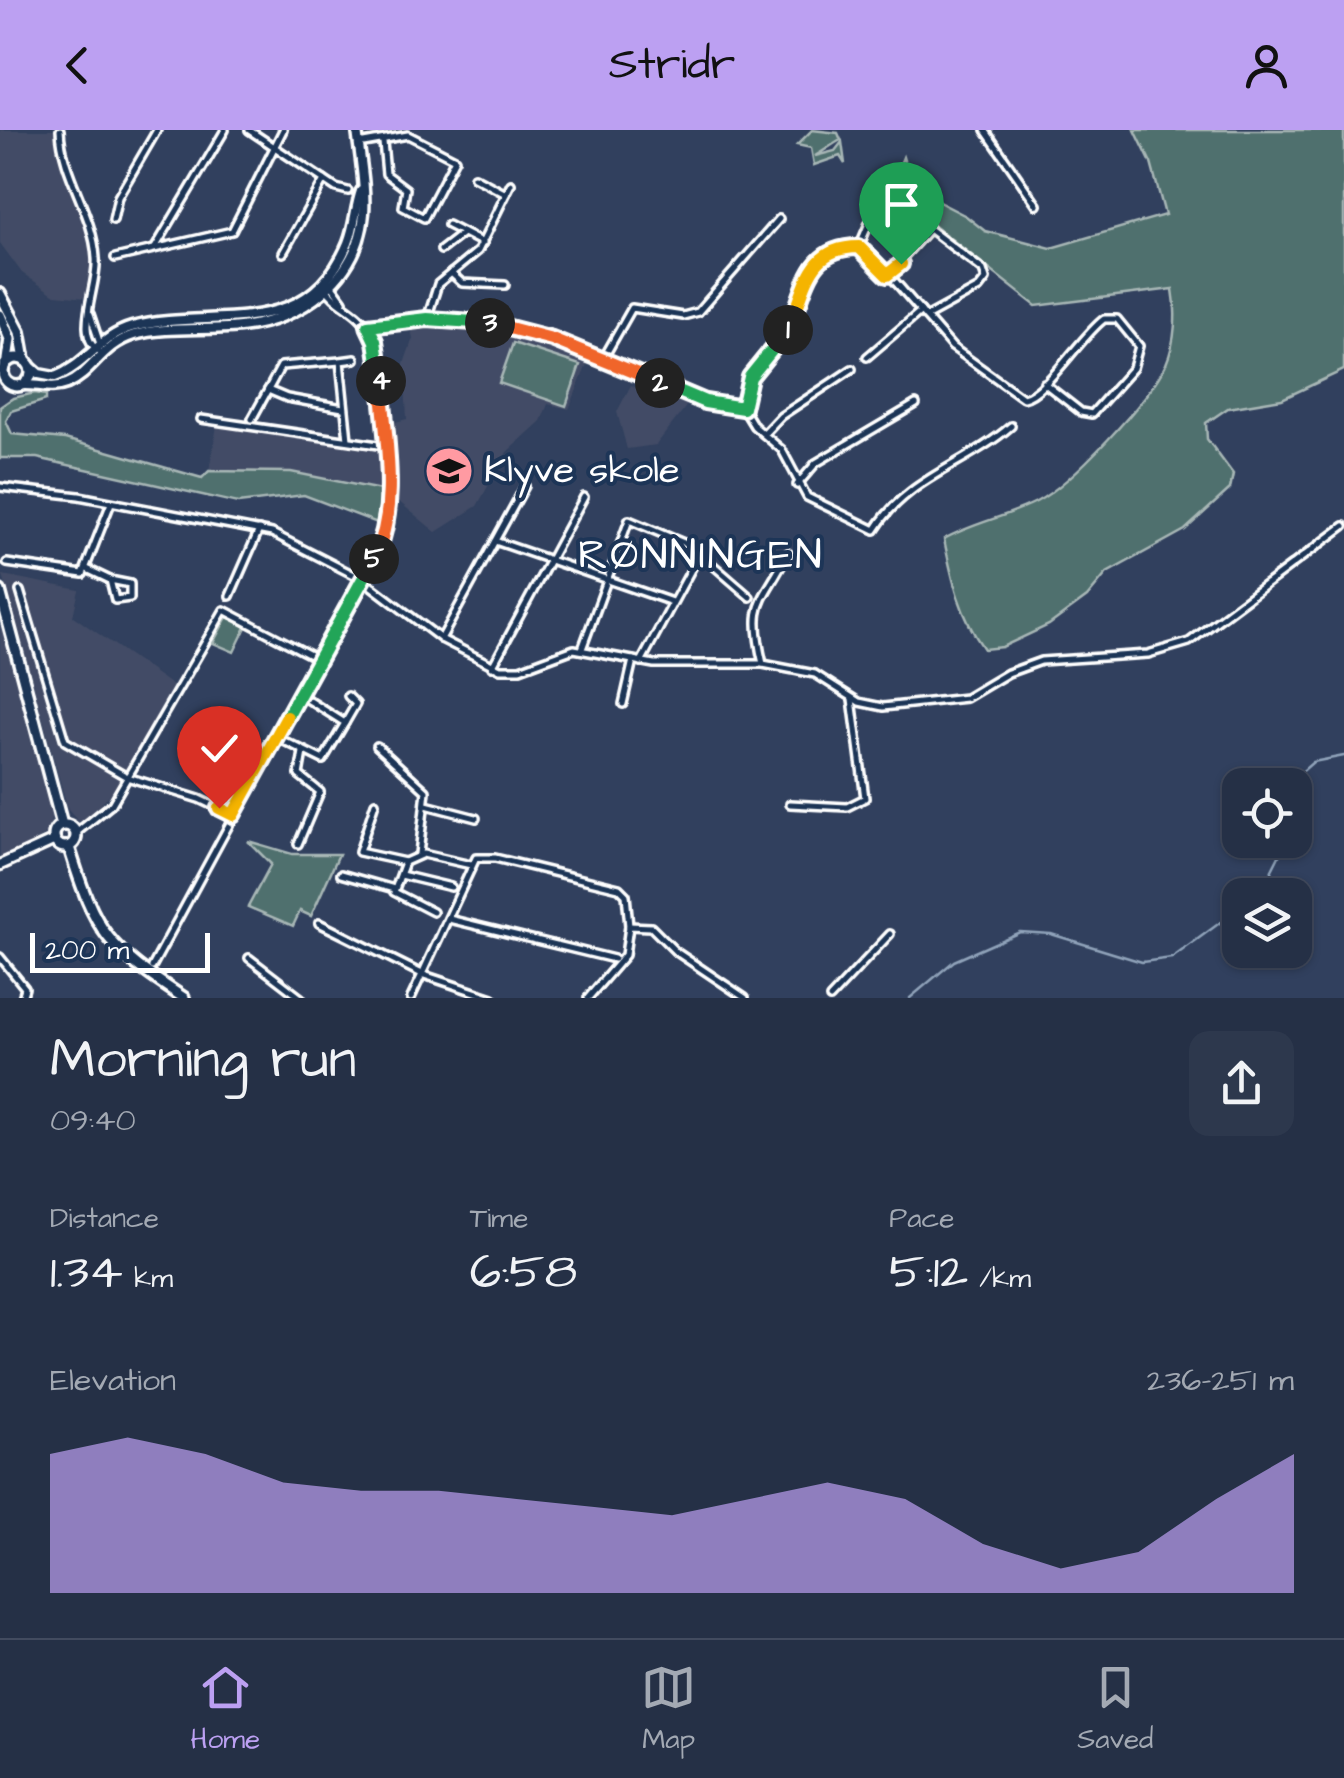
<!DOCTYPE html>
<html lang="en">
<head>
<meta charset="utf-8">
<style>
  :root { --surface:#253046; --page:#2d384d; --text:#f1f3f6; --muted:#a3a9b3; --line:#424b5f; --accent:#bca0f2 }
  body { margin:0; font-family:"Architects Daughter",sans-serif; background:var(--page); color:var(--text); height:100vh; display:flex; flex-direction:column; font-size:38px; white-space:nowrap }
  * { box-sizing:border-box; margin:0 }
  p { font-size:32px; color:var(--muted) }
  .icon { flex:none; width:55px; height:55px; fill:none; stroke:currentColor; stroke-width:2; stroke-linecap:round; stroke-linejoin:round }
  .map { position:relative; height:868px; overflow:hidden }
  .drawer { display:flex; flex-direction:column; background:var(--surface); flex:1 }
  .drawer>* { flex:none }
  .buttons { position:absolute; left:1222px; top:638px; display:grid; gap:20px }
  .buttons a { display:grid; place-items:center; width:90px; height:90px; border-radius:20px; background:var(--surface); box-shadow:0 2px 8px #0004,0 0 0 2px var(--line); font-size:50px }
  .scale { position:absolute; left:30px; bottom:25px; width:180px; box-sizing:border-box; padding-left:10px; border:5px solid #fff; border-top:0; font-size:28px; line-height:35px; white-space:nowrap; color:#fff; -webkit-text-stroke:8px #1d3557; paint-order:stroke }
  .pin { position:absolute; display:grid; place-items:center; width:85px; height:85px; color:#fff; margin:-102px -42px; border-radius:50% 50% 50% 0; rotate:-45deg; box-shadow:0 0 10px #0007 }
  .pin .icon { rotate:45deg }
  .km { position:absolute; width:50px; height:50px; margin:-25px; border-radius:50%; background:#222; color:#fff; font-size:28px; line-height:50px; text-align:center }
  .round { display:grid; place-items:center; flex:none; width:105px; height:105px; border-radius:20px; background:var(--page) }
  .summary { display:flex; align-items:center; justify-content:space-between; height:170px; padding:0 50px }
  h1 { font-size:55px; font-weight:600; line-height:75px }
  .stats { display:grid; grid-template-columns:repeat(3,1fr); gap:15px; height:170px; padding:10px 50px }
  .stats div { display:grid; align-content:center }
  .stats b { font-size:50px; font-weight:600 }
  .stats small { font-size:28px; font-weight:400 }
  .stats p { font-size:28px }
  .chart { height:280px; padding:20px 50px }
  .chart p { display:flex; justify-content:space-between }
  .chart svg { width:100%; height:180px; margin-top:10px; fill:var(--accent); opacity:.7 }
  header { display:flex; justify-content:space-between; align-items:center; height:130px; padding:0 50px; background:var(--accent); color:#111; font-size:45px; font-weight:600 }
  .menu { display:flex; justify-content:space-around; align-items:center; height:140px; border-top:2px solid var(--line); background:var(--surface); font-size:28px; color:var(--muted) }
  .menu a { display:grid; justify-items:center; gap:5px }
  .menu .selected { color:var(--accent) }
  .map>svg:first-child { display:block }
  .built { fill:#434c66 }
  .green { fill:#506f6e; stroke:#a8b7b6; stroke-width:2.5 }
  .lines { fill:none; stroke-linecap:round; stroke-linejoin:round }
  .stream { stroke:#90a3ba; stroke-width:2.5 }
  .street-casing { stroke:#fff; stroke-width:12 }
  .secondary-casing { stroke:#fff; stroke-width:15 }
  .highway-casing { stroke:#fff; stroke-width:16 }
  .street { stroke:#1d3557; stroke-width:5 }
  .secondary { stroke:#1d3557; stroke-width:8 }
  .highway { stroke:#1d3557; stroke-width:9 }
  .split-1-casing { stroke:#fff; stroke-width:20 }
  .split-2-casing { stroke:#fff; stroke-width:20 }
  .split-3-casing { stroke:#fff; stroke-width:20 }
  .split-4-casing { stroke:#fff; stroke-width:20 }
  .split-5-casing { stroke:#fff; stroke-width:20 }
  .split-6-casing { stroke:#fff; stroke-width:20 }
  .split-7-casing { stroke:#fff; stroke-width:20 }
  .split-1 { stroke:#f5b400; stroke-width:12 }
  .split-2 { stroke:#22a559; stroke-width:12 }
  .split-3 { stroke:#f0652b; stroke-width:12 }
  .split-4 { stroke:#22a559; stroke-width:12 }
  .split-5 { stroke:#f0652b; stroke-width:12 }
  .split-6 { stroke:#22a559; stroke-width:12 }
  .split-7 { stroke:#f5b400; stroke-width:12 }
  .labels { text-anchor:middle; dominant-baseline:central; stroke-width:8; stroke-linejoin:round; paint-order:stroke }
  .poi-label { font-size:38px; fill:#fff; stroke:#1d3557; text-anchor:start }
  .quarter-label { font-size:42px; letter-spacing:2.5px; fill:#fff; stroke:#1d3557 }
</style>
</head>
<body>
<header><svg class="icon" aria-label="back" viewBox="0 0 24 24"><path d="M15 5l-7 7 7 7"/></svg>Stridr<svg class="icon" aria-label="person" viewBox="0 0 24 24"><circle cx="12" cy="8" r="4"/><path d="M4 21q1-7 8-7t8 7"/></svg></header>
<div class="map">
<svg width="1344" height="868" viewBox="0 0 1344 868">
  <rect width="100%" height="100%" fill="#31405e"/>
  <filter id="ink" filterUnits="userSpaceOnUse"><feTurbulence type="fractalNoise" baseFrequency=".01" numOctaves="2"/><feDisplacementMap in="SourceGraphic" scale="20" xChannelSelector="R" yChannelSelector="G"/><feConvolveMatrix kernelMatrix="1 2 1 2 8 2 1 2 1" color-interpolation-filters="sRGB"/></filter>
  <g filter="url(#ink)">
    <g class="built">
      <polygon points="0,0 55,0 63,38 88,97 93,144 87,168 55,165 22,143 0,113"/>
      <polygon points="468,195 516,202 588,232 569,279 548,274 541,291 507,322 477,376 436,402 398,371 392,293 407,289 404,234 413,208 410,196"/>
      <polygon points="631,255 669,276 682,266 691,270 656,315 627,319 617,282"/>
      <polygon points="218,290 380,317 381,360 332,350 209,341"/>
      <polygon points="3,445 79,460 73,486 173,556 115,659 87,689 78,691 68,680"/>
      <polygon points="0,487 53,682 47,704 0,730"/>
    </g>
    <g class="green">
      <path d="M 812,0 L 838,3 L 841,10 C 833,14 824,21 815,26 L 835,21 L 842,12 L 845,34 L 840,26 L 814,35 L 811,18 L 797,15 Z"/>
      <path d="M 1135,0 L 1344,0 L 1344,240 L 1282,269 L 1228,278 L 1206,293 L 1207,309 L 1233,344 L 1230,359 L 1185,400 L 1107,443 L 1087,467 L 1049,495 L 1002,517 L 984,519 C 960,486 952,449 944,409 C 973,393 1006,387 1036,372 C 1072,353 1148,271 1166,234 C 1176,211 1177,182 1173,159 L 1036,176 L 889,60 L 903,27 L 915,65 L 927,66 L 966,86 L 985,101 L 1051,118 L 1165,85 L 1151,33 Z"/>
      <polygon points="513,213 580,235 566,276 499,253"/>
      <polygon points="35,263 46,265 46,270 11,281 6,291 12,304 65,309 202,348 209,341 291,342 381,360 380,394 304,365 238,373 37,328 0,328 0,277 13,268"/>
      <polygon points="227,487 247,495 234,522 213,513"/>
      <polygon points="248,711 292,724 339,724 311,786 300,781 293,796 248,777 271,734"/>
    </g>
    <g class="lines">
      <g class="stream">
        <polyline points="1295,668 1297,646 1313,632 1344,626"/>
        <polyline points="1253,765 1267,750 1287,710"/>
        <polyline points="910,868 954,831 1020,802 1051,804 1142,832 1172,828 1240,778"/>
      </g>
      <g class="street-casing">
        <g id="street">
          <path d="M 60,0 C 62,46 93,82 96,128 C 99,156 71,207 101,222"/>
          <polyline points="249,0 336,58 348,61"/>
          <polyline points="985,0 1037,75"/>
          <polyline points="358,14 408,5 455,29 424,88 403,77 406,59 386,44 383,12"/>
          <polyline points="474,47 506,64"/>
          <polyline points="113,90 118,67 157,0"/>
          <polyline points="448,95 483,113"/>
          <polyline points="859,117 878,72"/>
          <polyline points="155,118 225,0"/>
          <polyline points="441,120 463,103"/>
          <polyline points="283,123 324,50"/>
          <polyline points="115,128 232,101 283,0"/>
          <polyline points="451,143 462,153 505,155"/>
          <polyline points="887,145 929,99 983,140 986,149 979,158 926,187"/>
          <polyline points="330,153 343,171"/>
          <polyline points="90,184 100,214"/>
          <polyline points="427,189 438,154 478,121 511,54"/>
          <path d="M 368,196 L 427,189 L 494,194 L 575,218 L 705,272 L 743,278 L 747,252 L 788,200 L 812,135 L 830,121 L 859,117 L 872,125 L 952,217 L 1023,268 C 1046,264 1081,206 1104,189 L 1117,189 L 1139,216 L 1133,238 L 1092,284 L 1081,282 L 1044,253"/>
          <polyline points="867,227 921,181"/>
          <polyline points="603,229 632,178 683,186 698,182 779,89"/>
          <polyline points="340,231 355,229"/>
          <polyline points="343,278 287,268 268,260 281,236 340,231 348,310"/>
          <path d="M 743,278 L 754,296 L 782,320 L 807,367 L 875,400 C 907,348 966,335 1011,296"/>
          <polyline points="201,289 385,316"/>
          <polyline points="252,289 268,260"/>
          <polyline points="764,304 781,286 852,239"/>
          <polyline points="797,355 816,333 916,274"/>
          <polyline points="0,357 79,366 272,403 362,449 441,509 500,539 520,539 574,519 654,534 763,534 815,544 859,572 883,577 966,568 1008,543 1041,531 1148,524 1189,512 1344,396"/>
          <polyline points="495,411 672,472"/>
          <polyline points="7,433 83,444 111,373"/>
          <polyline points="87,439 110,450 115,470 130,468 130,454 110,450"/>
          <polyline points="20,461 65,611 127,647 199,669 233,685"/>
          <polyline points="230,466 259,400"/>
          <polyline points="441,509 525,356"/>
          <polyline points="582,519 629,390 691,416 750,467"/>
          <polyline points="641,532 700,423"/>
          <path d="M 763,534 C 748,470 762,475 788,423"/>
          <polyline points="492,537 584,367"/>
          <polyline points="623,574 633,530"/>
          <polyline points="345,593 356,574 348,566"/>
          <polyline points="276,607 323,630 345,593 299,564"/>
          <polyline points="377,616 426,661 419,724"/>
          <polyline points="375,673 359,722 405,732"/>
          <polyline points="790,674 847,677 865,668 852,569"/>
          <polyline points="426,675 476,688"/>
          <polyline points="76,703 112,674 224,480 318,529"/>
          <polyline points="298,714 320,662 299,645 303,622"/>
          <polyline points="341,744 394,759"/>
          <polyline points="401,745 451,757"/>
          <polyline points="433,782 394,762 405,732 423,724 471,735"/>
          <polyline points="449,789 614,829"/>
          <polyline points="319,793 424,845 493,868"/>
          <polyline points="0,827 25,858 22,868"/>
          <polyline points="249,828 301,868"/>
          <path d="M 152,837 L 376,424 C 392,386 390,234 369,199 C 358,180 335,174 325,157"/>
          <polyline points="411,868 476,728 495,728 619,758 626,765 629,796"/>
          <polyline points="588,868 625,825 629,796 651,797 675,821 745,868"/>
          <polyline points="830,868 890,804"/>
        </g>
      </g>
      <g class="secondary-casing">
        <g id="secondary">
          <path d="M 30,236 L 39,244 L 55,247 C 85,236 100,206 132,197 C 212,176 306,215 348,113 C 355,96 355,78 361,61"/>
          <path d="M 22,255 C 37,254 52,260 67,254 C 93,243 101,215 134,205 C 167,196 206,201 240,197 C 301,191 359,148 364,83 C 366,56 360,27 357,0"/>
          <polyline points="0,735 55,710"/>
        </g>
      </g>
      <g class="highway-casing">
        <g id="highway">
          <polyline points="0,164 20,202 25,230"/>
          <polyline points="0,185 10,209 7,230"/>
          <circle cx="17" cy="242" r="14"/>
          <polyline points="0,461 62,695"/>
          <circle cx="65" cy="706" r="11"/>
          <path d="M 69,717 C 96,805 107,817 184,868"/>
        </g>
      </g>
      <use href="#street" class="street"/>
      <use href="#secondary" class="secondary"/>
      <use href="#highway" class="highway"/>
    </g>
  </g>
  <g class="lines" filter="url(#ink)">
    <g class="split-1-casing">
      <path id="split-1" d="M 788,200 C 807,161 805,117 859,117 L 887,145 L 901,134"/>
    </g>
    <g class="split-2-casing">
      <polyline id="split-2" points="660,253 705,272 743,278 750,247 788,200"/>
    </g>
    <g class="split-3-casing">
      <polyline id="split-3" points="490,193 552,209 660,253"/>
    </g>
    <g class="split-4-casing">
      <polyline id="split-4" points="381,251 375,211 368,196 427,189 490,193"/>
    </g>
    <g class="split-5-casing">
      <path id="split-5" d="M 374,429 C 400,376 385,307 381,251"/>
    </g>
    <g class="split-6-casing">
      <polyline id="split-6" points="287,587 374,429"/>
    </g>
    <g class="split-7-casing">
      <polyline id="split-7" points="219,678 233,685 287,587"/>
    </g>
    <use href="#split-1" class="split-1"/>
    <use href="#split-2" class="split-2"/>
    <use href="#split-3" class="split-3"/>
    <use href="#split-4" class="split-4"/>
    <use href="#split-5" class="split-5"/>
    <use href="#split-6" class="split-6"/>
    <use href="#split-7" class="split-7"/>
  </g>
  <defs>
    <g id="school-disc" transform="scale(2.5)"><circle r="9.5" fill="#ff9aa2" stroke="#1d3557"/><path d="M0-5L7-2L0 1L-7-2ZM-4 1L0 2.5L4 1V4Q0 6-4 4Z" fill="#111"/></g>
  </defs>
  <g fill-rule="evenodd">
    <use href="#school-disc" x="449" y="341"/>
  </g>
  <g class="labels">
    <g class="poi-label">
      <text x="484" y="341">Klyve skole</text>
    </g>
    <g class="quarter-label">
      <text x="701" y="426">RØNNINGEN</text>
    </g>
  </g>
</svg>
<div class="buttons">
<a><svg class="icon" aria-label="locate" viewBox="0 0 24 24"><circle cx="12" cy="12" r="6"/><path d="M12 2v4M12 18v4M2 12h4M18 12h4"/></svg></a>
<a><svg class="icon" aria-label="layers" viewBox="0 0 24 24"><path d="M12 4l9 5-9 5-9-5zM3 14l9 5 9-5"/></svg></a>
</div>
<div class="scale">200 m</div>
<div class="pin" style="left:901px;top:134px;background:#1e9e55"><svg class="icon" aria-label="arrive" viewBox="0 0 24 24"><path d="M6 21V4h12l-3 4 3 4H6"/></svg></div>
<div class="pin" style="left:219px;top:678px;background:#d93025"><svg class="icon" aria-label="check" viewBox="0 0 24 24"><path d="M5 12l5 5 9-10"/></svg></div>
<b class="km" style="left:788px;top:200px">1</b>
<b class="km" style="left:660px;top:253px">2</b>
<b class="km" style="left:490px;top:193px">3</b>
<b class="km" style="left:381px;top:251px">4</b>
<b class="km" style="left:374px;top:429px">5</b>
</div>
<section class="drawer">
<div class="summary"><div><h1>Morning run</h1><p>09:40</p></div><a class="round"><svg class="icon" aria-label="share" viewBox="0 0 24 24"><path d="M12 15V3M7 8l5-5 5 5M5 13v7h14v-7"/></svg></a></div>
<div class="stats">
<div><p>Distance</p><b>1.34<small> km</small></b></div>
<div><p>Time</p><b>6:58</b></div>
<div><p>Pace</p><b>5:12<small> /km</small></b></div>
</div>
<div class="chart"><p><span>Elevation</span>236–251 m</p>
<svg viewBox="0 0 160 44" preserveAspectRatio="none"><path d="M0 44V10L10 6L20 10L30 17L40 19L50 19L60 21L70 23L80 25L90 21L100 17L110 21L120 32L130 38L140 34L150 21L160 10V44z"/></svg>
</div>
</section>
<nav class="menu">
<a class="selected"><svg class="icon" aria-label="home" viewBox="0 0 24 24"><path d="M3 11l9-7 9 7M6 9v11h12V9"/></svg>Home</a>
<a><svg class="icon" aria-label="map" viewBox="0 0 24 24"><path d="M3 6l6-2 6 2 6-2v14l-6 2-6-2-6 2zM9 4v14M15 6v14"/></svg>Map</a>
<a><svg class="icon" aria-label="saved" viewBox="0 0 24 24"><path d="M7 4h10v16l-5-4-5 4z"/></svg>Saved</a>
</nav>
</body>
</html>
